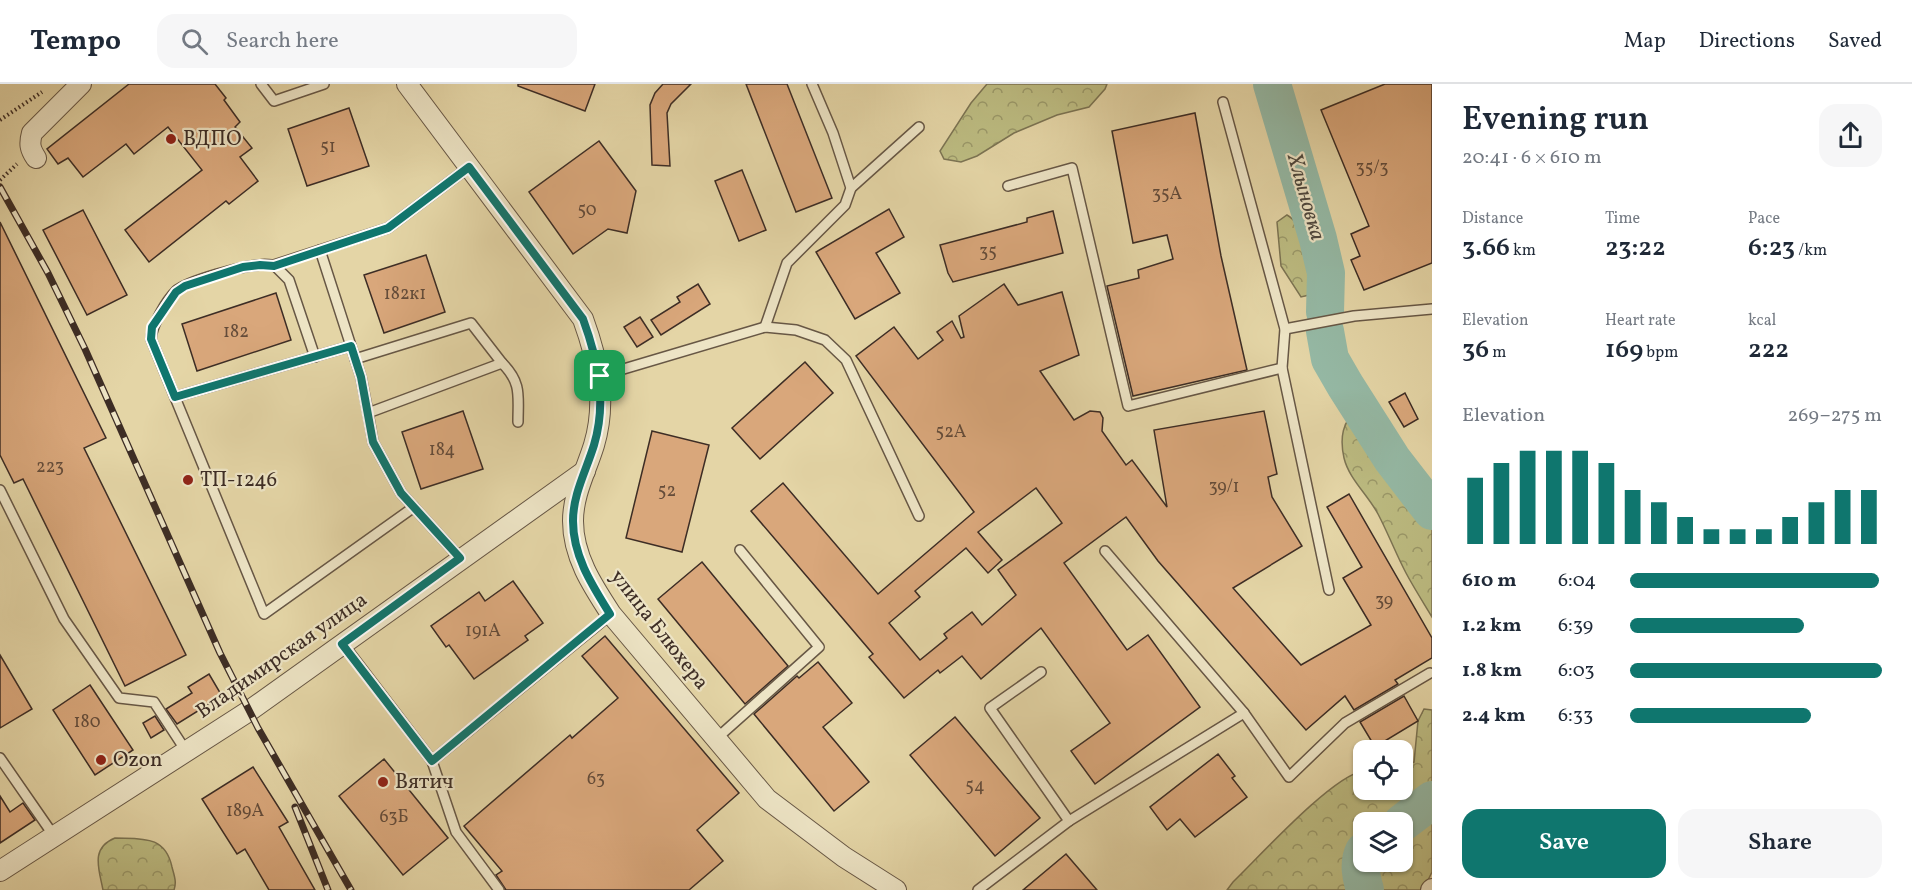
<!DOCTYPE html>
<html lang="en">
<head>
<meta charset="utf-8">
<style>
  :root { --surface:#fff; --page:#f6f6f7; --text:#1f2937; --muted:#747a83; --line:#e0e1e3; --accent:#0f766e }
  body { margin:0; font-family:Vollkorn,serif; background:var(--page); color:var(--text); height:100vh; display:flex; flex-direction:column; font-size:22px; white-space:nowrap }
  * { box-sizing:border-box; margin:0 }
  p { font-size:20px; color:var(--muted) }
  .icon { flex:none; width:33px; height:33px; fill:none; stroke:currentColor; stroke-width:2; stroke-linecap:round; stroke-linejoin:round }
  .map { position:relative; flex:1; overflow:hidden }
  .details { display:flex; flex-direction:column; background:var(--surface); width:480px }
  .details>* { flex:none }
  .controls { position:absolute; left:1353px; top:656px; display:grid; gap:12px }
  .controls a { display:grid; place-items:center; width:60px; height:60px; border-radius:12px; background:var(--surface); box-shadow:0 2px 4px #0004; font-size:30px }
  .pin { position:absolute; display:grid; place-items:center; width:51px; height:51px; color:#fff; margin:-26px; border-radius:12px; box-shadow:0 3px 9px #0006 }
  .round { display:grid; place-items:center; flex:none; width:63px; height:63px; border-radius:18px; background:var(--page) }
  .headline { display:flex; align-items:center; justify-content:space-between; height:102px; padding:0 30px }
  h1 { font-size:33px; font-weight:600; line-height:45px }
  .figures { display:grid; grid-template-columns:repeat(3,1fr); gap:9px; height:102px; padding:6px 30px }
  .figures div { display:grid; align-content:center }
  .figures b { font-size:26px; font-weight:600 }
  .figures small { font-size:16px; font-weight:400 }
  .figures p { font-size:16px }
  .chart { height:168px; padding:12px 30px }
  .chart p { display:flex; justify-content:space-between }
  .chart svg { width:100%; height:108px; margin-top:6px; stroke:var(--accent); stroke-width:6 }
  .button { display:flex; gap:12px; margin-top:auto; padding:12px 30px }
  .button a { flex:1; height:69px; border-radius:18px; background:var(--accent); color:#fff; font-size:24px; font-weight:600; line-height:69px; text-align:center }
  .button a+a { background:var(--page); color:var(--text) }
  ul { padding:0 30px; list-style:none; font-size:20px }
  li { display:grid; grid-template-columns:96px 72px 1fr; align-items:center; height:45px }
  li i { height:15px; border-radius:8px; background:var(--accent) }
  header { display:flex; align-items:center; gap:36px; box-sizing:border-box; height:84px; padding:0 30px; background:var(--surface); border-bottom:2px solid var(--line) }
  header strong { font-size:28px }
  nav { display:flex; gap:33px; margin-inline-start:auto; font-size:21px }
  .search { width:420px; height:54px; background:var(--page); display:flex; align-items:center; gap:15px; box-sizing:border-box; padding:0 21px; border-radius:18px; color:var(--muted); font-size:22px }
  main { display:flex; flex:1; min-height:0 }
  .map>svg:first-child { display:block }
  .forest { fill:url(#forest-crowns); stroke:#7c7453; stroke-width:1.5; fill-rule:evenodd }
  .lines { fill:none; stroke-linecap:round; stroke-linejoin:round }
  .river { stroke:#95b9a5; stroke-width:38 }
  .building { fill:#d9a77b; stroke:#3d2d25; stroke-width:1.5; fill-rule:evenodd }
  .lane-casing { stroke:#675745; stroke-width:12 }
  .street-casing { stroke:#675745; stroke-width:22 }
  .path { stroke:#3d2d25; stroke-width:4; stroke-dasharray:1.5 3; stroke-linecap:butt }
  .lane { stroke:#ede4c5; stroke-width:9 }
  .street { stroke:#ede4c5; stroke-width:20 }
  .rail-casing { stroke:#3d2d25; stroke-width:7 }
  .rail { stroke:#ede4c5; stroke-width:4.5; stroke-dasharray:14; stroke-linecap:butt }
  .route-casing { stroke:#fff; stroke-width:12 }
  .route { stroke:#0f766e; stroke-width:8 }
  .poi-dot { fill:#8f2418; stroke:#ede4c5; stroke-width:2 }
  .labels { text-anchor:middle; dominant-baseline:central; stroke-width:4.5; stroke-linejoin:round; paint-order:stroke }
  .number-label { font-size:18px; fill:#644c3a }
  .poi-label { font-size:21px; fill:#3d2d25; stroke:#ede4c5; text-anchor:start }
  .street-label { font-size:21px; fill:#3d2d25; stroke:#ede4c5 }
  .water-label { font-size:22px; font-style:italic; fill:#4f493f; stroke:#ede4c5 }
</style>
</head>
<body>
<header>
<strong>Tempo</strong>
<div class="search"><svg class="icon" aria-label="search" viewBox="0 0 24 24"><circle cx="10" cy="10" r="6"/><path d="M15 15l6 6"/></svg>Search here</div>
<nav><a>Map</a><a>Directions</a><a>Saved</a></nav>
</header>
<main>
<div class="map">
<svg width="1432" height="806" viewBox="0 0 1432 806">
  <defs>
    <pattern id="forest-crowns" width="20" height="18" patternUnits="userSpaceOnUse" patternTransform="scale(1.5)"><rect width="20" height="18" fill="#bcbb81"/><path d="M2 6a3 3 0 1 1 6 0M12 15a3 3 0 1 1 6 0" fill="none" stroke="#9a9869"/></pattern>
  </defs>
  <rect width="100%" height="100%" fill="#e4d5a6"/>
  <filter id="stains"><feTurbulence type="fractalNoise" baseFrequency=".00333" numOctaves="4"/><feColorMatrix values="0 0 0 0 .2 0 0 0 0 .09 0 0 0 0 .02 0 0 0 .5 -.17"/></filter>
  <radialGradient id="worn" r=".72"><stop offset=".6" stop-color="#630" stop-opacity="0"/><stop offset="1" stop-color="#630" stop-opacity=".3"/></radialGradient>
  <g class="forest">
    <polygon points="987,0 1107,0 1105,5 1089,23 1057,31 1014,49 977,72 961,78 944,75 940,67 971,19"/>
    <path d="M 1287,131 C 1302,139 1317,181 1315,198 C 1315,203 1312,207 1309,211 L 1301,213 L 1281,182 L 1277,138 Z"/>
    <path d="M 1360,326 C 1372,326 1379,327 1388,336 L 1432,409 L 1432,533 C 1423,518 1414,504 1406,489 C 1396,470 1388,449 1378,430 C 1368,411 1349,395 1344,374 C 1340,356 1341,335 1360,326 Z"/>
    <path d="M 1424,625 L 1432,626 L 1432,788 L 1423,806 L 1227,806 L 1233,798 C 1259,773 1332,692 1363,687 L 1364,705 L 1402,705 L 1403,680 L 1414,678 L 1418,637 ZM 1364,738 L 1402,738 L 1402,777 L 1364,777 Z"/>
    <path d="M 115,754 C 142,755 165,751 172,783 C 174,791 177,798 174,806 L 103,806 C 99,785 90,764 115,754 Z"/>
  </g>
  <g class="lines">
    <g class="river">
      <polyline points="1272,0 1318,155 1326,189 1325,228"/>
      <polyline points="1325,247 1330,275 1345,301 1392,375 1432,427"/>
      <polyline points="1402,739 1432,716"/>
      <path d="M 1364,767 C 1358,779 1361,793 1365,806"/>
    </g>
  </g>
  <g class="building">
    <polygon points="129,0 215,0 226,14 224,16 240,38 235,43 252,64 240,73 258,97 229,120 226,117 149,178 125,146 202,86 168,43 134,70 126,60 83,93 68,74 58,80 47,65"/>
    <polygon points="518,0 595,0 585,27 518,2"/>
    <polygon points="663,0 691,0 671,20 667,29 670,82 652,81 650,21 655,9"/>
    <polygon points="746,0 787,0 832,114 796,128"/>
    <polygon points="1385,0 1432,0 1432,179 1364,206 1351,176 1360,172 1351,150 1369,142 1321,26"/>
    <polygon points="349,24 369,82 307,102 288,45"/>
    <polygon points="1195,29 1221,172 1247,286 1133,312 1107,202 1139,194 1138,186 1173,175 1167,151 1133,159 1112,47"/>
    <polygon points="599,57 636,107 627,149 608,145 573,170 529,108"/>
    <polygon points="742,86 766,146 739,157 715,97"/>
    <polygon points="889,125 904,153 876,169 900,209 855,235 816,168"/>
    <polygon points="83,126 127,211 87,231 43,146"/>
    <polygon points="1053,127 1063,169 953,198 948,189 940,161 1027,138 1027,134"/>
    <polygon points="0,138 106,354 84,364 186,571 125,602 23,395 14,399 0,371"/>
    <polygon points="426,171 445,228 384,249 364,191"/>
    <polygon points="698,200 710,220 661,251 651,236 680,218 677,213"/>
    <path d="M 1004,200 L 1018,221 L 1062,208 L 1079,271 L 1040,287 L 1074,336 L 1090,327 L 1100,328 L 1103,334 L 1102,347 L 1126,381 L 1132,376 L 1167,423 L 1154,346 L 1264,327 L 1277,390 L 1268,393 L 1272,413 L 1302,462 L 1233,504 L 1301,581 L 1371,541 L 1343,494 L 1362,483 L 1327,423 L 1349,410 L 1432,554 L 1432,574 L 1395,596 L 1398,600 L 1354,626 L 1345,612 L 1306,646 L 1158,477 L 1126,433 L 1064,479 L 1127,566 L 1148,551 L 1200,623 L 1095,700 L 1071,667 L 1110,639 L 1041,544 L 981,595 L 962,572 L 940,589 L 938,586 L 904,614 L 869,573 L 873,570 L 751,427 L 783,399 L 878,510 L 974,428 L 856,272 L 894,243 L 918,275 L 943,256 L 937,248 L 952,237 L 961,254 L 964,253 L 959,232 ZM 1036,404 L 1062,439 L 998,486 L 1016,511 L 982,541 L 972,528 L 944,550 L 947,554 L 920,576 L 889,539 L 920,513 L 915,507 L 966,464 L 988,489 L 1002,476 L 978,448 Z"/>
    <polygon points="276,209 291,256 197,287 182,240"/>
    <polygon points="640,233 653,253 637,263 624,243"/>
    <polygon points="805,278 833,309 760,375 732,344"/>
    <polygon points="1405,309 1418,335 1404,343 1389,318"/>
    <polygon points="463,327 483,385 421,405 402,348"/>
    <polygon points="652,347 709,361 682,468 626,454"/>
    <polygon points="702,478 788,582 745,620 658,515"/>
    <polygon points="513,497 543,539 525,552 528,556 474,595 449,561 446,563 431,542 479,508 485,517"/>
    <polygon points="605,552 739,709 697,746 723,777 689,806 506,806 496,791 502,787 464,742 570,651 572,654 618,614 582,572"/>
    <polygon points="0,571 32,625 0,644"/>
    <polygon points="818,578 852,619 823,643 869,698 834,727 754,630 797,592 799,594"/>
    <polygon points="209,590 222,612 177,640 166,625 192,609 188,603"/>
    <polygon points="90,601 133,666 95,691 53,626"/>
    <polygon points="1404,612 1418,637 1375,663 1360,638"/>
    <polygon points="155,632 164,646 151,654 143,639"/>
    <polygon points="955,633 1040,734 995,772 910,671"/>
    <polygon points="1218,670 1235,692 1232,694 1247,713 1195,753 1180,735 1167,746 1150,723"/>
    <polygon points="384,675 448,754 403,791 339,712"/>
    <polygon points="253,683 288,738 279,743 315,806 269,806 245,765 237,770 202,715"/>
    <polygon points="0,712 10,728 23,719 35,736 0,759"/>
    <polygon points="1066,770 1097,806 1023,806"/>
  </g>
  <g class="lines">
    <g class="lane-casing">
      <g id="lane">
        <polyline points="261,0 274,17 324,0"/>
        <polyline points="1223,18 1285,245 1282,284 1329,506"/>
        <polyline points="1008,102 1072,84 1128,322 1282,284"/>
        <polyline points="851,104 919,43"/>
        <polyline points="320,166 361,293 368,329"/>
        <polyline points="274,181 289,196 315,273"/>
        <polyline points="765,243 787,179 845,121 851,104 833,49 812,0"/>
        <polyline points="1285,245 1354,232 1432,225"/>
        <polyline points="355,275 471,239 502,279"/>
        <polyline points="600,292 765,243 796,246 825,256 846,276 919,432"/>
        <polyline points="175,313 351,262"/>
        <polyline points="0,406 64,535 119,614 154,618 186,667"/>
        <path d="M 414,423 L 264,530 L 151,255 C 152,241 166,217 176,207 C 187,197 245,181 260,181 C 264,180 269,181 274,181 L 388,144 L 469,83"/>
        <path d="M 460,474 L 401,409 L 373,358 L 368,329 L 502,279 C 522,299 518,312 518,338"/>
        <polyline points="343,560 432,677 611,530"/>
        <polyline points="1244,629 1289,693 1345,639 1430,589"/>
        <polyline points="716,655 819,563 740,466"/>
        <polyline points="0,674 54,752"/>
        <polyline points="432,677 456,748 499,806"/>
        <polyline points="1069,737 1244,629 1105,467"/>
        <polyline points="978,806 1069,737 990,624 1041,588"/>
      </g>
    </g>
    <g class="street-casing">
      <g id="street">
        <path d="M 407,0 L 583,235 C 598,276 607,318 594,361 C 586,387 573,410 573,437 C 573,472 592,501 611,530 L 767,715 L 844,773 L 896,806"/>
        <path d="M 36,74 C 30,65 29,60 32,49 L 81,0"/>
        <polyline points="0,787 249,627 585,387"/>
        <polyline points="1431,806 1432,805"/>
      </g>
    </g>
    <g class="path">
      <polyline points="0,36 42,8"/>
      <polyline points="0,96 17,80"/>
    </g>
    <use href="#lane" class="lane"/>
    <use href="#street" class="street"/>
    <g class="rail-casing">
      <g id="rail">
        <polyline points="0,103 48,189 85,265 220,569 258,644 351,806"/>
        <polyline points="295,723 328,806"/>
      </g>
    </g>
    <use href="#rail" class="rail"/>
  </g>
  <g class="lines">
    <g class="route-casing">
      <path id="route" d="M 469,83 L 583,235 C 598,276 607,318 594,361 C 586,387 573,410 573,437 C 573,472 592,501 610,530 L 432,677 L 342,560 L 460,474 L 401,409 L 373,358 L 361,293 L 351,262 L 175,313 L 151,255 L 152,243 L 176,208 L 185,202 L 243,183 L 260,181 L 274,182 L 388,144 Z"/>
    </g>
    <use href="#route" class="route"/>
  </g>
  <g class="poi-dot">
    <circle cx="171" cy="55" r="6"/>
    <circle cx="188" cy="396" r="6"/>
    <circle cx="101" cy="676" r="6"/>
    <circle cx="383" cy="698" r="6"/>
  </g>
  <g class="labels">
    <g class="number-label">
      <text x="328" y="63">51</text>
      <text x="1372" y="84">35/3</text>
      <text x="1167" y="110">35А</text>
      <text x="587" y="126">50</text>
      <text x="988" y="168">35</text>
      <text x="405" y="210">182к1</text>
      <text x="236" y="248">182</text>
      <text x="951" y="348">52А</text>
      <text x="442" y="366">184</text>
      <text x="50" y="383">223</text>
      <text x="1224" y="403">39/1</text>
      <text x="667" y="407">52</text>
      <text x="1384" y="517">39</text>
      <text x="483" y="547">191А</text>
      <text x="87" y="638">180</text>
      <text x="596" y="695">63</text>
      <text x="975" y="702">54</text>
      <text x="245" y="727">189А</text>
      <text x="394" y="733">63Б</text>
    </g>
    <g class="poi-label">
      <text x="183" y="55">ВДПО</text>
      <text x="200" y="396">ТП-1246</text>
      <text x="113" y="676">Ozon</text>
      <text x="395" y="698">Вятич</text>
    </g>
    <g class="street-label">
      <text transform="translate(659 546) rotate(52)">улица Блюхера</text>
      <text transform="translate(282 572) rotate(-35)">Владимирская улица</text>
    </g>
    <g class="water-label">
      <text transform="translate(1305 113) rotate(74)">Хлыновка</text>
    </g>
  </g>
  <rect width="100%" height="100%" filter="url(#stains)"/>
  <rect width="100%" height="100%" fill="url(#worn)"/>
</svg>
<div class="controls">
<a><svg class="icon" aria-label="locate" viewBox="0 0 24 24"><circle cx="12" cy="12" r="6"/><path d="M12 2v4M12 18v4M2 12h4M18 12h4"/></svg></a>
<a><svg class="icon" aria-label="layers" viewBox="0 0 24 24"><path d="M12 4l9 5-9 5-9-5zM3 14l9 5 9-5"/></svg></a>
</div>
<div class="pin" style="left:600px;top:292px;background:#1e9e55"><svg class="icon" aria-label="arrive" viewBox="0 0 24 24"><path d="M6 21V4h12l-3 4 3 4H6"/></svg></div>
</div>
<section class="details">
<div class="headline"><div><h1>Evening run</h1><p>20:41 · 6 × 610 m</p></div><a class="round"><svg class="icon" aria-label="share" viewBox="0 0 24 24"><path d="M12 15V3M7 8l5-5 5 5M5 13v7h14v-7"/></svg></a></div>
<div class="figures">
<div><p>Distance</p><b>3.66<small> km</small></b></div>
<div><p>Time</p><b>23:22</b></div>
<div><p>Pace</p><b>6:23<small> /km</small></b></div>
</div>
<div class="figures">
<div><p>Elevation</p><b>36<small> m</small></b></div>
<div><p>Heart rate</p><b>169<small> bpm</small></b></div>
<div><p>kcal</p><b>222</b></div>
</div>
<div class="chart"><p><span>Elevation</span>269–275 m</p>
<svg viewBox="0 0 160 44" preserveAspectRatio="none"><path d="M5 44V17M15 44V11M25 44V6M35 44V6M45 44V6M55 44V11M65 44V22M75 44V27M85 44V33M95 44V38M105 44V38M115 44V38M125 44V33M135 44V27M145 44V22M155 44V22"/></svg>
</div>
<ul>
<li><b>610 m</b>6:04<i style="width:99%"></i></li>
<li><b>1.2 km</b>6:39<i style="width:69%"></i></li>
<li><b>1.8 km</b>6:03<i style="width:100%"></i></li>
<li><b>2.4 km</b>6:33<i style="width:72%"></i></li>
</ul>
<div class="button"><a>Save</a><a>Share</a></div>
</section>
</main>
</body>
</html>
